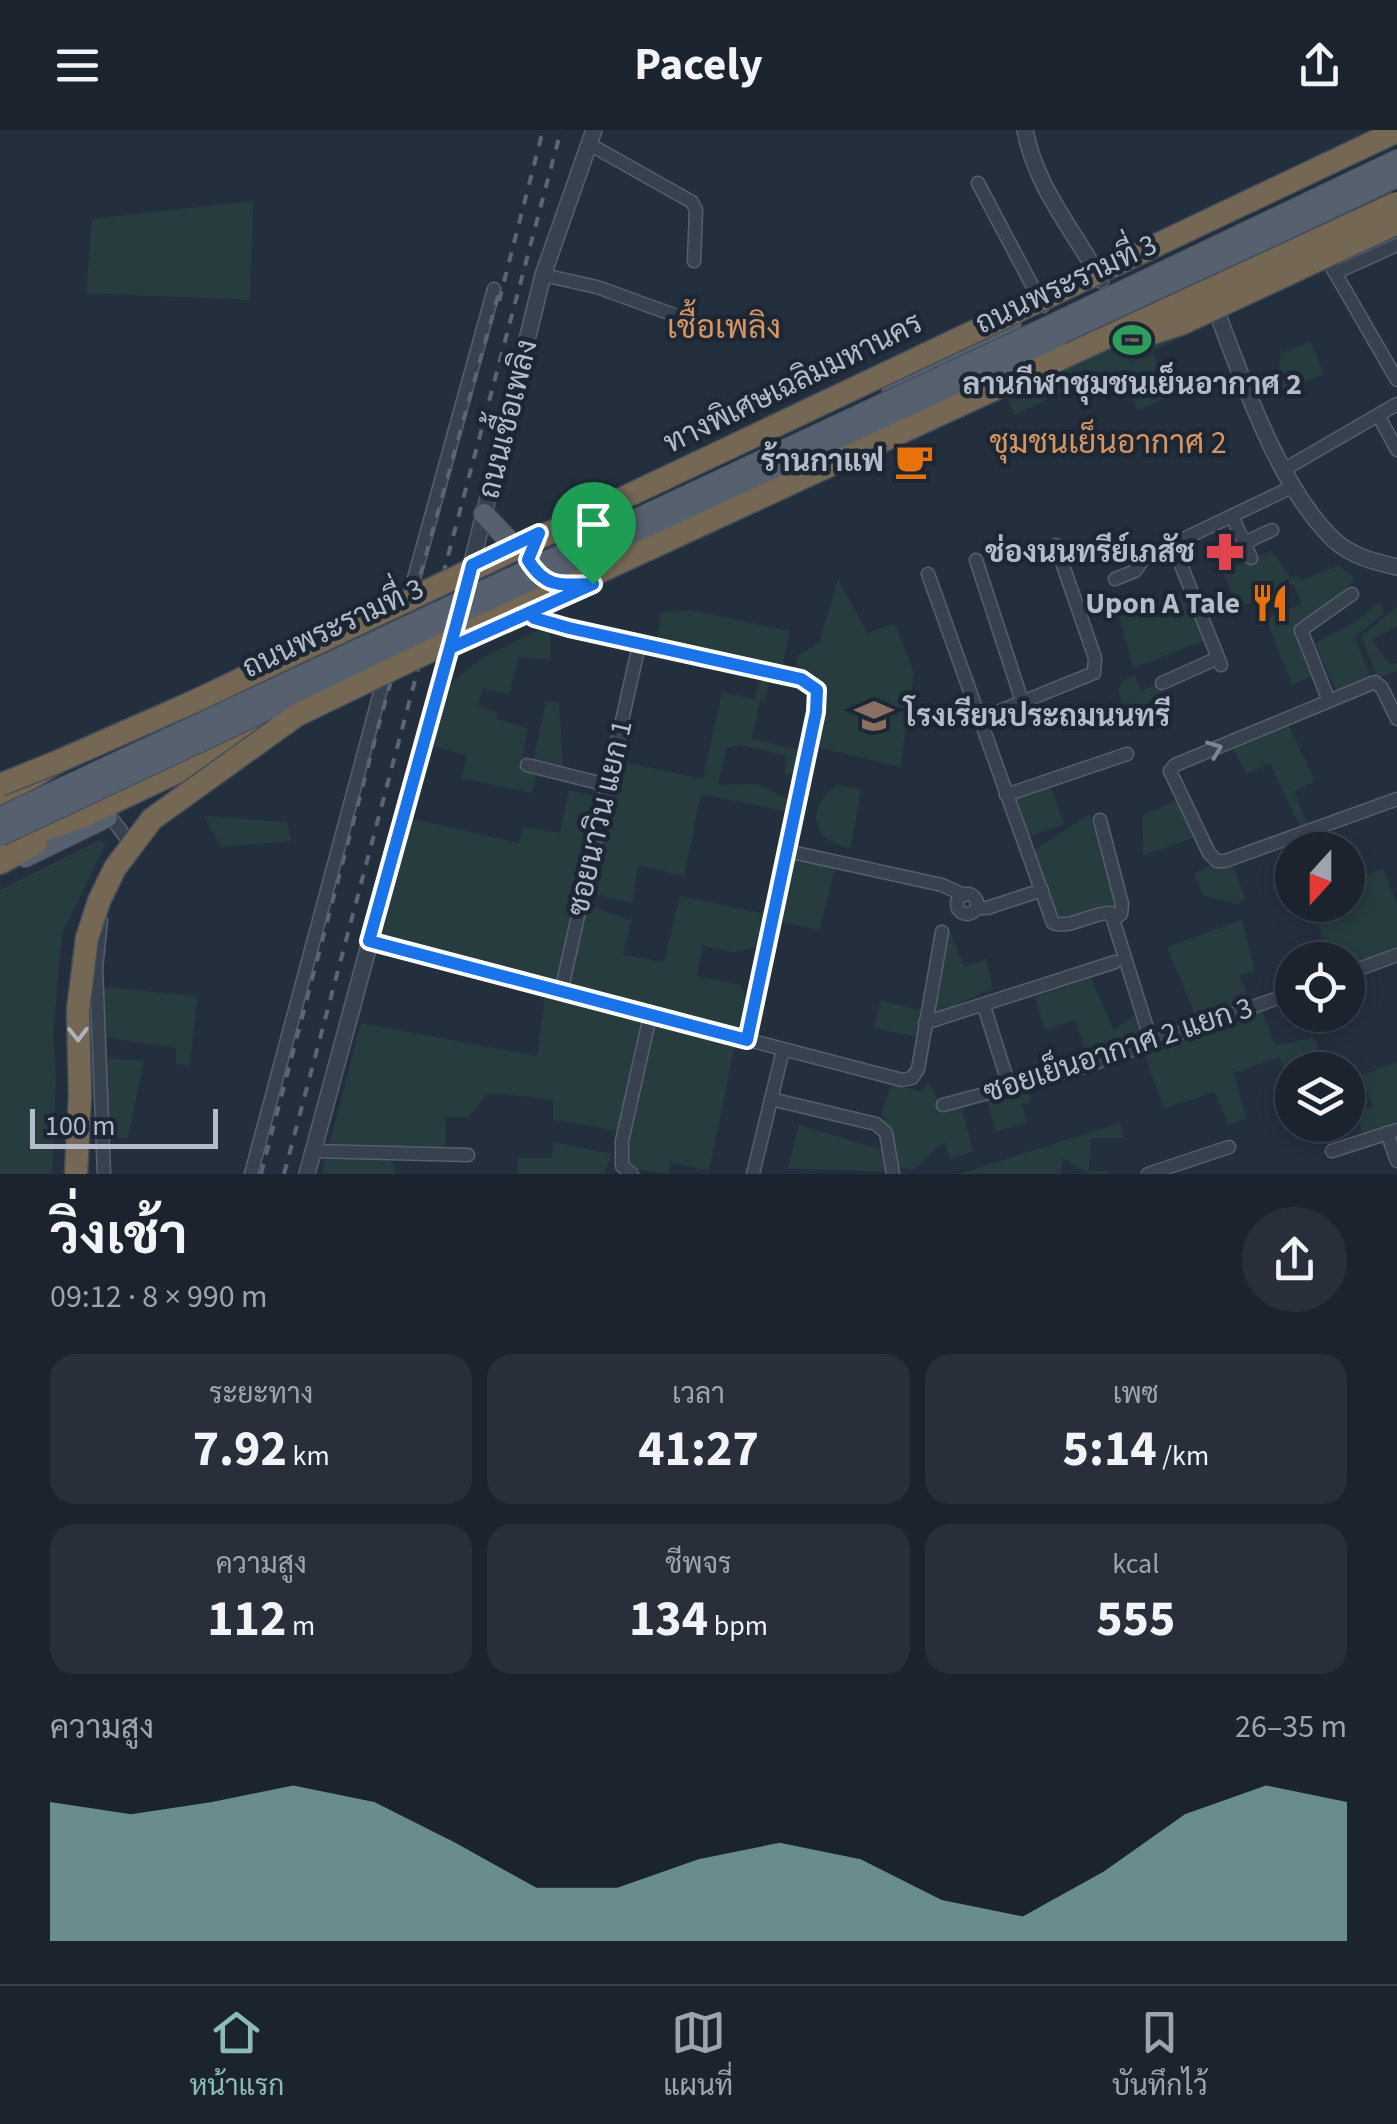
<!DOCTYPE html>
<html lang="th">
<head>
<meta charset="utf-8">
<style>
  :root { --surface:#1b232e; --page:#282f3a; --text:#f1f3f6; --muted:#a0a4aa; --line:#39404a; --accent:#8bbbb9 }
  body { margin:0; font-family:"Source Sans 3",Sarabun,sans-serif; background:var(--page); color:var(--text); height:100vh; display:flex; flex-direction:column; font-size:38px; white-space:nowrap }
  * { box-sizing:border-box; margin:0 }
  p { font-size:32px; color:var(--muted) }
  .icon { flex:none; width:55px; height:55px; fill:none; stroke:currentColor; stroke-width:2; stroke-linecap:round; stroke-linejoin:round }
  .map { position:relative; height:1044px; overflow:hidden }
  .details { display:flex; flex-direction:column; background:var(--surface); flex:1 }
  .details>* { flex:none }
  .needle { width:65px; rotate:201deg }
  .tools { position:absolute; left:1275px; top:702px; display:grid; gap:20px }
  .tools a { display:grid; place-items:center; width:90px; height:90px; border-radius:50%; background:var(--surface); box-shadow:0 5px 15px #0003,0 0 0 2px var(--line); font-size:50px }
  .scale { position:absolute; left:30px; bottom:25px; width:188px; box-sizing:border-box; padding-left:10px; border:5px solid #b4bcc9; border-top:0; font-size:28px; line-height:35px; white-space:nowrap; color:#b4bcc9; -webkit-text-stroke:8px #1d2633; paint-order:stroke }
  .pin { position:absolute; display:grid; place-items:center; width:85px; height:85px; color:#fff; margin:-102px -42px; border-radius:50% 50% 50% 0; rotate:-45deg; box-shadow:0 0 10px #0007 }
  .pin .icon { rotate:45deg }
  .round { display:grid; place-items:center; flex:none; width:105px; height:105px; border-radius:52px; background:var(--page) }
  .summary { display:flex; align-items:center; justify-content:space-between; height:170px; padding:0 50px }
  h1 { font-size:55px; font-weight:700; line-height:75px }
  .figures { display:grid; grid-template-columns:repeat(3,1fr); gap:15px; height:170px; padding:10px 50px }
  .figures div { display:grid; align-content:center; border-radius:25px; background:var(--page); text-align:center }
  .figures b { font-size:50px; font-weight:700 }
  .figures small { font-size:28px; font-weight:400 }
  .figures p { font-size:28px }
  .chart { height:280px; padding:20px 50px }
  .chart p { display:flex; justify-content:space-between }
  .chart svg { width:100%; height:180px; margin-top:10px; fill:var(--accent); opacity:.7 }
  header { display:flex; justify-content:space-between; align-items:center; height:130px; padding:0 50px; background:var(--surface); font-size:45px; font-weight:700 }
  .tabs { display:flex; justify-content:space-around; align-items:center; height:140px; border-top:2px solid var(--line); background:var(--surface); font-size:28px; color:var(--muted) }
  .tabs a { display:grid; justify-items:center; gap:5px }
  .tabs .on { color:var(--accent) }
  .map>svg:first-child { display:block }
  .green { fill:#263c3f }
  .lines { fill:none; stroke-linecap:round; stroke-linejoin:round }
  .minor-casing { stroke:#565f6c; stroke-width:15 }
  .tertiary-casing { stroke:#565f6c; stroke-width:18 }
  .primary-casing { stroke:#414a57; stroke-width:22 }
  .motorway-casing { stroke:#434c59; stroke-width:25 }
  .minor { stroke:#38414e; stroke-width:12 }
  .tertiary { stroke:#38414e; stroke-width:15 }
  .primary { stroke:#56606e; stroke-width:20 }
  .motorway { stroke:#746855; stroke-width:22 }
  .rail { stroke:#5a6575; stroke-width:4; stroke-dasharray:10 10; stroke-linecap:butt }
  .primary-bridge-casing { stroke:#414a57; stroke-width:22; stroke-linecap:butt }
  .motorway-bridge-casing { stroke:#434c59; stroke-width:25; stroke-linecap:butt }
  .primary-bridge { stroke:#56606e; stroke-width:20 }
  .motorway-bridge { stroke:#746855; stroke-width:22 }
  .oneway { stroke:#7c8592 }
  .oneway2 { stroke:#aeb4bd }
  .route-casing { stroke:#fff; stroke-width:20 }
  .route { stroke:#1a73e8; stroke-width:12 }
  .labels { text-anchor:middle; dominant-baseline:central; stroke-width:9; stroke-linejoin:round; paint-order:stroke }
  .street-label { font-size:30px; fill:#b4bcc9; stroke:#1d2633 }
  .poi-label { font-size:30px; font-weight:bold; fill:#b4bcc9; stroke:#1d2633; text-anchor:end }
  .neighbourhood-label { font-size:32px; fill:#d59563; stroke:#1d2633 }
</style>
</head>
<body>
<header><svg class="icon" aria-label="menu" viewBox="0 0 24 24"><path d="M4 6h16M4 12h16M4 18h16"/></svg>Pacely<svg class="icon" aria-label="share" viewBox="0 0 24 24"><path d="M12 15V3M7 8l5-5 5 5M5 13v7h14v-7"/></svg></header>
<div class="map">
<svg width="1397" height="1044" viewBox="0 0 1397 1044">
  <rect width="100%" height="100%" fill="#242f3e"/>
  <g class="green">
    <polygon points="253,71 250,170 86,163 92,89"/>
    <polygon points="1199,156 1215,192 1122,235 1154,224 1172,265 1138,281 1131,264 1115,269 1103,244 1014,285 1002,254"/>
    <polygon points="1310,211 1324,244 1278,264 1280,224"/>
    <polygon points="1272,421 1291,449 1296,445 1301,450 1339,435 1356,449 1323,480 1298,498 1316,545 1292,555 1266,489 1302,473 1293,453 1239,478 1223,442"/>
    <polygon points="838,449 867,503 895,494 914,543 900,637 812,616 826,555 819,550 793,542 798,526 819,513"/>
    <polygon points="1187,463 1208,509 1133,538 1119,486"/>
    <polygon points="1379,473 1384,483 1355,507 1371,549 1337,563 1315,513 1349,496"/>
    <polygon points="1397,477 1397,496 1372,510 1391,536 1397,533 1397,541 1378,548 1361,506"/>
    <polygon points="690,480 790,501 782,539 657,515 660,483"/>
    <path d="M 543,498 L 550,500 L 550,530 L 519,527 L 509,564 L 483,558 L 478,576 L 497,582 L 496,589 L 528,598 L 520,639 L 536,643 L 532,663 L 461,648 L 467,625 L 427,615 C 430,602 432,588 437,576 C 456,534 505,518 543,498 Z"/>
    <polygon points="1135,545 1141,561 1158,554 1167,575 1128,592 1118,560 1123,550"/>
    <polygon points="759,550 769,552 765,571 760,571 752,609 804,621 798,646 785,644 786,626 741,615 726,618 718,655 758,654 792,671 790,682 701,664 684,746 638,735 633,773 590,763 619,631 703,649 722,562 755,569"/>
    <polygon points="546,571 559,573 563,638 533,631"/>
    <polygon points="1288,594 1315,651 1294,662 1308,696 1301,699 1270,633 1246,644 1233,618"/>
    <path d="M 838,655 L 861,660 L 851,718 C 811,711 804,678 838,655 Z"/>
    <polygon points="1051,657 1064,694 1028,707 1015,668"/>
    <polygon points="569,660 599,667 556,853 377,805 408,688 519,713 523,697 560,703"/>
    <polygon points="1177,670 1195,707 1143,725 1142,686"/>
    <polygon points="1090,684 1116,777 1056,792 1032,722"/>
    <polygon points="204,686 287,692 291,711 221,717"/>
    <polygon points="99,710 106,713 62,804 53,904 56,947 52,1044 0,1044 0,760"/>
    <polygon points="790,728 836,737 819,800 777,791"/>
    <polygon points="1231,733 1246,769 1237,774 1203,765 1194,744 1212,734"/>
    <polygon points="1383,739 1397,773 1397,820 1348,837 1348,830 1332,830 1310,775 1348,775 1348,752"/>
    <path d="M 680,766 L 770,785 L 763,816 L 734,822 L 702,816 L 697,846 L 740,855 C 748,872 755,888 741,903 L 570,854 L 587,774 L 631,791 L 623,825 L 664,832 Z"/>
    <polygon points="1242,790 1255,840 1240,846 1250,874 1198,892 1167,817"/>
    <polygon points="946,799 949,799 964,837 986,829 993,859 934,884"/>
    <polygon points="1091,848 1114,901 1137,883 1145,910 1088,928 1075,890 1045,900 1035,867"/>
    <polygon points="101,857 197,866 190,935 176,934 176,918 103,907"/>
    <polygon points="545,865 646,889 620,1001 553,990 553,970 489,963 468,987 446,987 445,1021 328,1020 361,893 537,926"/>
    <polygon points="881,870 921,881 917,907 874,898"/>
    <polygon points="1261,879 1275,916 1314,907 1325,940 1292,940 1292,962 1279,927 1233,943 1247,988 1228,995 1215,962 1164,978 1143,921"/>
    <polygon points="652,890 736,910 709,1041 670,1032 668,1044 627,1038 628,1005"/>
    <polygon points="104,928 144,931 128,1008 107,1008"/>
    <polygon points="1397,932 1397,992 1363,1004 1355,983 1373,977 1361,945"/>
    <polygon points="929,952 939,972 959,967 973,1021 949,1029 945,1011 914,1039 899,1038 882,984 891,953 921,962"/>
    <polygon points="1028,958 1031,972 1022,975 1027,993 996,1002 986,968"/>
    <polygon points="1120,993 1124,1008 1091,1008 1089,1041 1109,1041 1109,1044 1089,1044 1063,1028 1060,1044 959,1044"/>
    <polygon points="799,995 885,1021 888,1042 788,1038"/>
    <polygon points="553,1012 612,1024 604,1044 517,1044 518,1028 552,1028"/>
    <polygon points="326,1027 390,1028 397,1044 322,1044"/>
  </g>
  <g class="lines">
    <g class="minor-casing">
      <g id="minor">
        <polyline points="589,14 692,72 696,80 694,131"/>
        <polyline points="978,53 1043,176"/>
        <polyline points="1323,122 1397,250"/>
        <polyline points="1335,143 1397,115"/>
        <polyline points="543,145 597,157 685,189"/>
        <polyline points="1378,285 1397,320"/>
        <polyline points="1285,339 1397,274"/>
        <polyline points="1232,386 1251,428"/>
        <polyline points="1244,413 1272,400"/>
        <polyline points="1173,415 1221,535"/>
        <polyline points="976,430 1022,571"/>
        <path d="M 928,444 L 1053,793 C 1072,799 1092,782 1111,783 L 1152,914"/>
        <polyline points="1115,449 1135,441 1144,428 1294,356"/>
        <polyline points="408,470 494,159"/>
        <polyline points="529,483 542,491 569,498 801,549 817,560 817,582 747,909"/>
        <polyline points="1162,553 1218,528"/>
        <polyline points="1329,571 1301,500 1352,464"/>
        <polyline points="980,589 1094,543 1095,528 1056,415"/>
        <polyline points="1397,589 1382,558 1375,552 1175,635 1170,641 1209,723 1217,731 1225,731 1397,669"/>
        <polyline points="527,635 607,655"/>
        <polyline points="1006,665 1127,624"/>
        <polyline points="110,686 135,720"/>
        <polyline points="1100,690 1122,774 1121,784 1114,789"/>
        <polyline points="787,721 942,755 964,765"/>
        <circle cx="967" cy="774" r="10"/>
        <polyline points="976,778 987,778 1042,760"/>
        <polyline points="101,790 96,838 104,1044"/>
        <polyline points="369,811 902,950 912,948 918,939 942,802"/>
        <polyline points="1348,843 1397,825"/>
        <polyline points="561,862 639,515"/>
        <polyline points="984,876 1007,949"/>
        <polyline points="925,893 1115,832"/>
        <polyline points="771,969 876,994 886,1003 893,1044"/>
        <polyline points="943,975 1081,938 1292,863"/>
        <polyline points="1387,1003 1397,1031"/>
        <polyline points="313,1021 468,1025"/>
        <polyline points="1332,1021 1397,1000"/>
        <polyline points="251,1044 385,544"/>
        <polyline points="632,1044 622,1036 622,1011 650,886"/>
        <polyline points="753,1044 783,920"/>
        <polyline points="1148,1044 1229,1017"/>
      </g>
    </g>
    <g class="tertiary-casing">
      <g id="tertiary">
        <path d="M 1025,0 C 1035,56 1074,101 1101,150"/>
        <path d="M 1212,169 C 1240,242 1277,356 1334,410 C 1351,426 1375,432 1397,437"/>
        <polyline points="461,477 543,145 594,0"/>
        <polyline points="307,1044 452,509"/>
      </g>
    </g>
    <g class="primary-casing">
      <g id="primary">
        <polyline points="1051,195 1397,30"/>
        <polyline points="1057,209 1397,47"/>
        <polyline points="892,260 1011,195"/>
        <polyline points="484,384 513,415"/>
        <polyline points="25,727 107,687"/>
      </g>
    </g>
    <g class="motorway-casing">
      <g id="motorway">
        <polyline points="0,667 57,632 191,573"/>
        <polyline points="0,714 82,687 272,597"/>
        <polyline points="0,733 36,713"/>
      </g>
    </g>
    <use href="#minor" class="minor"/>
    <use href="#tertiary" class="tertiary"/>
    <use href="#primary" class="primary"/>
    <use href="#motorway" class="motorway"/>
    <g class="rail">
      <polyline points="499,171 543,0"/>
      <polyline points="261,1044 379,594 500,159"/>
      <polyline points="284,1044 561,0"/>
    </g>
    <g class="primary-bridge-casing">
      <g id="primary-bridge">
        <polyline points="0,687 1051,195"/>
        <polyline points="0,706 1057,209"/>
      </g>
    </g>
    <g class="motorway-bridge-casing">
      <g id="motorway-bridge">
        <polyline points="1140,207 1183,193 1397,93"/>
        <polyline points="191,573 1397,1"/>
        <polyline points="0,655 57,632"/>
        <polyline points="76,1044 80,965 78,880 87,808 99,771 115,738 152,689 297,585 469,502 1397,73"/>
      </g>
    </g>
    <use href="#primary-bridge" class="primary-bridge"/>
    <use href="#motorway-bridge" class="motorway-bridge"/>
  </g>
  <defs><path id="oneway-chevron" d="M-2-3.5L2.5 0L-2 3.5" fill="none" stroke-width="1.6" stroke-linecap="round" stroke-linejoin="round" transform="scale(2.5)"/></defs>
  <use class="oneway" href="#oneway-chevron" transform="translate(1215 619) rotate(-21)"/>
  <use class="oneway2" href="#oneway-chevron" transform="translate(78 904) rotate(89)"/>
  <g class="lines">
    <g class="route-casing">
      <path id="route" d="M 593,454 C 562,455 546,459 528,430 L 539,403 L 472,435 L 450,518 L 529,483 L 534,488 L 569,498 L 801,549 L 817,560 L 816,582 L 747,910 L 369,811 L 450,518 L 593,454"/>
    </g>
    <use href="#route" class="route"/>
  </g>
  <defs>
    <g id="stadium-bare" transform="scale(3)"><path d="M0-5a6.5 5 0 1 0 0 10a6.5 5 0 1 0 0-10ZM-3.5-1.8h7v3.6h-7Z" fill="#2e9e5b" stroke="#1d2633" stroke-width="2.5" paint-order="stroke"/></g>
    <g id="cafe-bare" transform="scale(3)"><path d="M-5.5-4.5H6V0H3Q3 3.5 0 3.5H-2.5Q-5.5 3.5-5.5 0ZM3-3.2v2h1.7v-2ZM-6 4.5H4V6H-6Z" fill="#e8710a" stroke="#1d2633" stroke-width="2.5" paint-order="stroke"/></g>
    <g id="pharmacy-bare" transform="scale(3)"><path d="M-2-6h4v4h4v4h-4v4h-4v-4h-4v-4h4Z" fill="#e0444e" stroke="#1d2633" stroke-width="2.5" paint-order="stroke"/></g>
    <g id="restaurant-bare" transform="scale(3)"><path d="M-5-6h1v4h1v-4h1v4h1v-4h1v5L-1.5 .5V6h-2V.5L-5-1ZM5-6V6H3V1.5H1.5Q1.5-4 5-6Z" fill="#e8710a" stroke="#1d2633" stroke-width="2.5" paint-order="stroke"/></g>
    <g id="school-bare" transform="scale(3)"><path d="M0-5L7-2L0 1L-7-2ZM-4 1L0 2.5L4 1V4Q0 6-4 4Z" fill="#8d6e63" stroke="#1d2633" stroke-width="2.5" paint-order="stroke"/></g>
  </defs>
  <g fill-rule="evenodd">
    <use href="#stadium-bare" x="1132" y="210"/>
    <use href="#cafe-bare" x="914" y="331"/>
    <use href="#pharmacy-bare" x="1225" y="422"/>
    <use href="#restaurant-bare" x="1270" y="473"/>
    <use href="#school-bare" x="874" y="586"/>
  </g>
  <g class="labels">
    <g class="street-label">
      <text transform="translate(1066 154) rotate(-25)">ถนนพระรามที่ 3</text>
      <text transform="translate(793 253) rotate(-26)">ทางพิเศษเฉลิมมหานคร</text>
      <text transform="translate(508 289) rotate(-76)">ถนนเชื้อเพลิง</text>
      <text transform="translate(333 498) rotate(-25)">ถนนพระรามที่ 3</text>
      <text transform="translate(600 688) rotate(-77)">ซอยนาวิน แยก 1</text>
      <text transform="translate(1118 920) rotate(-18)">ซอยเย็นอากาศ 2 แยก 3</text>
    </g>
    <g class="poi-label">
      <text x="1132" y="254" text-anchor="middle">ลานกีฬาชุมชนเย็นอากาศ 2</text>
      <text x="884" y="331">ร้านกาแฟ</text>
      <text x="1195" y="422">ช่องนนทรีย์เภสัช</text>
      <text x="1240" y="473">Upon A Tale</text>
      <text x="904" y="586" text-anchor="start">โรงเรียนประถมนนทรี</text>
    </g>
    <g class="neighbourhood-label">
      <text x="724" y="198">เชื้อเพลิง</text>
      <text x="1108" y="313">ชุมชนเย็นอากาศ 2</text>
    </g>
  </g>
</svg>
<div class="tools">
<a><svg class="needle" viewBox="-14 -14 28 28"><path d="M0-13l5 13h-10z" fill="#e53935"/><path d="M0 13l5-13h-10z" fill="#a0a4aa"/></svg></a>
<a><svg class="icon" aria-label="locate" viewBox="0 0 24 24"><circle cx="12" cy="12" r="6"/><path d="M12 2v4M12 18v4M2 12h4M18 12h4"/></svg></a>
<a><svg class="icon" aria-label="layers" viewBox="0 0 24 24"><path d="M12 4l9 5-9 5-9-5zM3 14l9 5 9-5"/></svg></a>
</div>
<div class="scale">100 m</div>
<div class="pin" style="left:593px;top:454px;background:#1e9e55"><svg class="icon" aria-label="arrive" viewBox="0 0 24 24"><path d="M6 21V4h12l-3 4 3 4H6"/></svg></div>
</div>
<section class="details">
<div class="summary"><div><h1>วิ่งเช้า</h1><p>09:12 · 8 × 990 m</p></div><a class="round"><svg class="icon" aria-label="share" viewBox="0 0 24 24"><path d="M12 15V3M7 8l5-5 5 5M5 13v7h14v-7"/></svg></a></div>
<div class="figures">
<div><p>ระยะทาง</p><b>7.92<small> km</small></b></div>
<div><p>เวลา</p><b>41:27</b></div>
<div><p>เพซ</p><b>5:14<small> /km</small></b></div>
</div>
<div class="figures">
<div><p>ความสูง</p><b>112<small> m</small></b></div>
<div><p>ชีพจร</p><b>134<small> bpm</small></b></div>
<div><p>kcal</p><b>555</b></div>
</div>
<div class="chart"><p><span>ความสูง</span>26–35 m</p>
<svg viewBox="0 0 160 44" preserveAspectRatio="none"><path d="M0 44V10L10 13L20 10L30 6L40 10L50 20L60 31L70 31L80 24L90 20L100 24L110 34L120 38L130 27L140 13L150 6L160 10V44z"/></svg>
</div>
</section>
<nav class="tabs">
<a class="on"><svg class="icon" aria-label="home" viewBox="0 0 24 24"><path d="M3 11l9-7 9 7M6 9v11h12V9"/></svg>หน้าแรก</a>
<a><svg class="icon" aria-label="map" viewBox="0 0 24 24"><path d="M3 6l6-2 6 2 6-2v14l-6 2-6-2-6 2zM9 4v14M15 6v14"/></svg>แผนที่</a>
<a><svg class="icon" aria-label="saved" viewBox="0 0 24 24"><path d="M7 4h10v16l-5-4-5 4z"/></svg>บันทึกไว้</a>
</nav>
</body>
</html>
